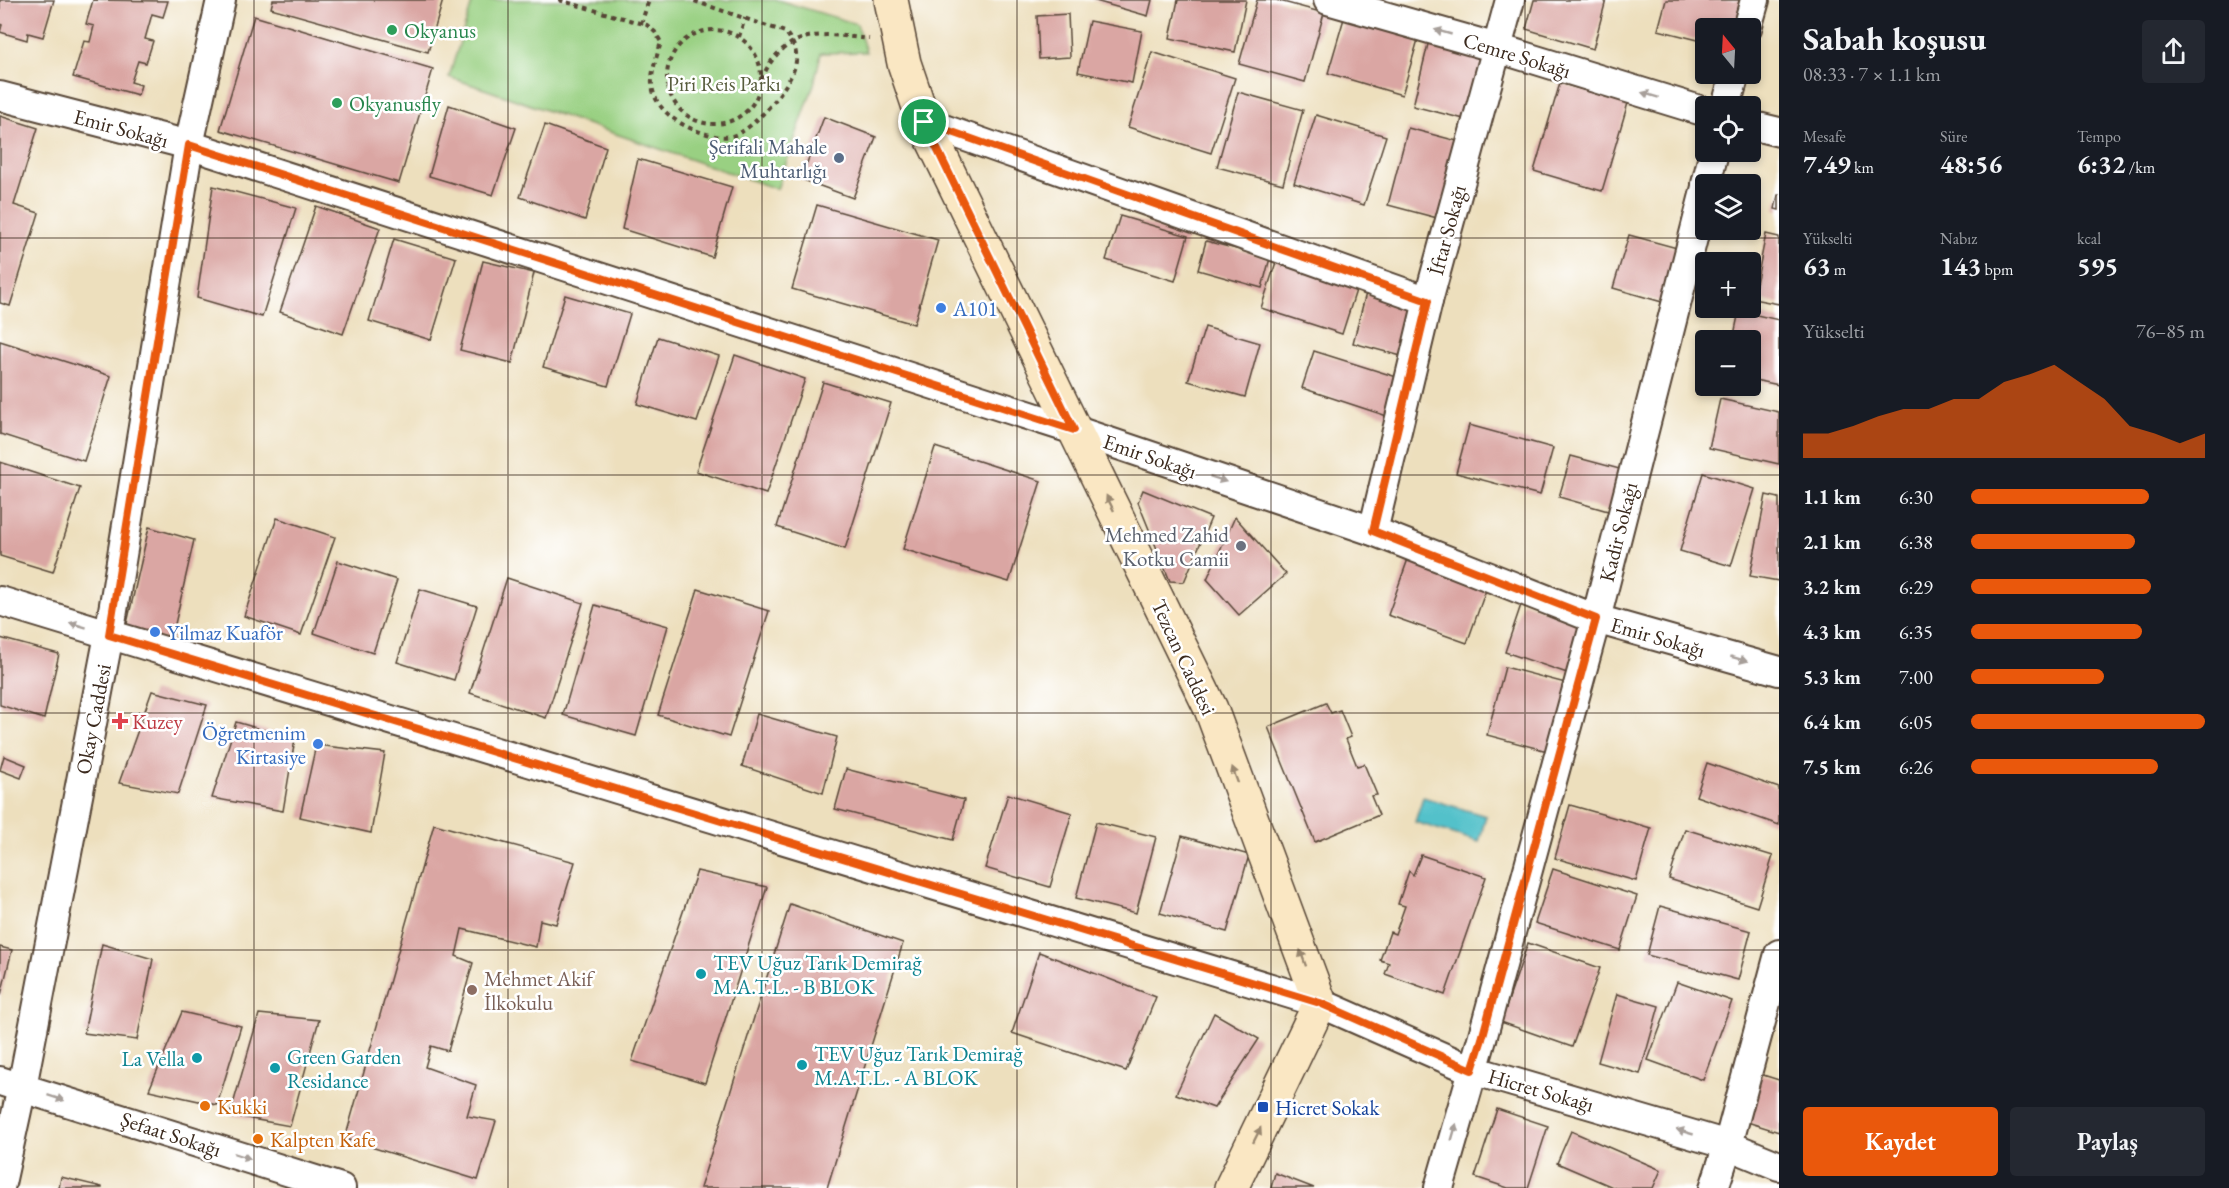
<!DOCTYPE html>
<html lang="tr">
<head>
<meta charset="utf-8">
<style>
  :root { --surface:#171b24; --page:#242831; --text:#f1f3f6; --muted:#9ea1a6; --accent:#ea580c }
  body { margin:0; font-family:"EB Garamond",serif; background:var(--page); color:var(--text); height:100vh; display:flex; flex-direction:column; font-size:22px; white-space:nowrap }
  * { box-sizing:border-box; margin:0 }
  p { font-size:20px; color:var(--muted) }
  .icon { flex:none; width:33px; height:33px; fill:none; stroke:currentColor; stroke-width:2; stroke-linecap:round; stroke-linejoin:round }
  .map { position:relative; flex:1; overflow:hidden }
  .sheet { display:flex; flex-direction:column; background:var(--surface); width:450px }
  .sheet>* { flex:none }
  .needle { width:39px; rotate:342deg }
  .fabs { position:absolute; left:1695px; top:18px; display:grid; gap:12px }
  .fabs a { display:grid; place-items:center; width:66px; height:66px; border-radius:6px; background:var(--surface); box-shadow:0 3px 9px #0003; font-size:30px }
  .pin { position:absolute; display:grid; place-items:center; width:51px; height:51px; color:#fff; margin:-26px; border:3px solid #fff; border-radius:50%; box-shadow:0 2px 6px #0007 }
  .round { display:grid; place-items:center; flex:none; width:63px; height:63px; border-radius:6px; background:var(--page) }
  .headline { display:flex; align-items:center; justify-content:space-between; height:102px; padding:0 24px }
  h1 { font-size:33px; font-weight:700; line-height:45px }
  .stats { display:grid; grid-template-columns:repeat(3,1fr); gap:9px; height:102px; padding:6px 24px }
  .stats div { display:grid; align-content:center }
  .stats b { font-size:26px; font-weight:700 }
  .stats small { font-size:16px; font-weight:400 }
  .stats p { font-size:16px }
  .chart { height:168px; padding:12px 24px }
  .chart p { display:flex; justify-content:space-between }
  .chart svg { width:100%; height:108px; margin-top:6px; fill:var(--accent); opacity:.7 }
  .action { display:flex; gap:12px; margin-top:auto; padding:12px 24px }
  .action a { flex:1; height:69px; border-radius:6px; background:var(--accent); color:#fff; font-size:24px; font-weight:700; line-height:69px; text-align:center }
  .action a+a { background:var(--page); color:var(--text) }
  ul { padding:0 24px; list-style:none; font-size:20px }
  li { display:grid; grid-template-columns:96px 72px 1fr; align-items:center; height:45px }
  li i { height:15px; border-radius:8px; background:var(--accent) }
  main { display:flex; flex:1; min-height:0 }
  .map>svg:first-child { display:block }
  .green { fill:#99d082; stroke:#6a7d50; stroke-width:1.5 }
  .water { fill:#53c1ca; stroke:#477674; stroke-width:1.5 }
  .building { fill:#daa6a3 }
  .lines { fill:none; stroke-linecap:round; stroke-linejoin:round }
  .street-casing { stroke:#564536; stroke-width:32 }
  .secondary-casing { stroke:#564536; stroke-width:36 }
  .path { stroke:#564536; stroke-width:4; stroke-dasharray:4.5 4.5; stroke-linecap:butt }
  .street { stroke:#fff; stroke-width:28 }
  .secondary { stroke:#fae7c3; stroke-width:33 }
  .oneway { fill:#a79f9a }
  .oneway2 { fill:#9a8870 }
  .route-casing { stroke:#fff; stroke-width:12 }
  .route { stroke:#ea580c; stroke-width:8 }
  .grid { fill:none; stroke:#3b2a1e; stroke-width:1.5; stroke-opacity:0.55 }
  .leisure-dot { fill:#2e9e5b; stroke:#fff; stroke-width:2 }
  .service-dot { fill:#5c6f8a; stroke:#fff; stroke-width:2 }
  .shop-dot { fill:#3f7fe0; stroke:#fff; stroke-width:2 }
  .worship-dot { fill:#6b7280; stroke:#fff; stroke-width:2 }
  .health-dot { fill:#e0444e; stroke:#fff; stroke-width:2 }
  .culture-dot { fill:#0f9aa8; stroke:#fff; stroke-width:2 }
  .education-dot { fill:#8d6e63; stroke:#fff; stroke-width:2 }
  .food-dot { fill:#e8710a; stroke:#fff; stroke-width:2 }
  .transit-dot { fill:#1a4fb4; stroke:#fff; stroke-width:2 }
  .labels { text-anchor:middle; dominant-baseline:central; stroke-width:5; stroke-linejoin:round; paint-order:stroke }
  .leisure-label { font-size:21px; fill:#27864d; stroke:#fff; text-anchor:start }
  .street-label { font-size:21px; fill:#3b2a1e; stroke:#fff }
  .park-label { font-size:21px; fill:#575c3c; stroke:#fff }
  .service-label { font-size:21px; fill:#4e5e75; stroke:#fff; text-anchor:end }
  .shop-label { font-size:21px; fill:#366cbe; stroke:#fff; text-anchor:start }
  .worship-label { font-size:21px; fill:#5b616d; stroke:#fff; text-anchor:end }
  .health-label { font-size:21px; fill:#be3a42; stroke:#fff; text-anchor:start }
  .culture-label { font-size:21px; fill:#0d838f; stroke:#fff; text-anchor:start }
  .education-label { font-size:21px; fill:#785e54; stroke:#fff; text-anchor:start }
  .food-label { font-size:21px; fill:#c56008; stroke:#fff; text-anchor:start }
  .transit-label { font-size:21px; fill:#164399; stroke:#fff; text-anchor:start }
</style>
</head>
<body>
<main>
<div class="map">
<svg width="1779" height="1188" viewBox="0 0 1779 1188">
  <rect width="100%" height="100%" fill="#fff"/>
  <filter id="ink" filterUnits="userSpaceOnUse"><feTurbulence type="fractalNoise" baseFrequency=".0167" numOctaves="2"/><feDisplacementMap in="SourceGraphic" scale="12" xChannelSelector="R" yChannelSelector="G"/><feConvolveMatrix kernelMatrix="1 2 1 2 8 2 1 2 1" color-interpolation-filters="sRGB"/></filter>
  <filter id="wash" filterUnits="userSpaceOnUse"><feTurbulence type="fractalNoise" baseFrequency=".008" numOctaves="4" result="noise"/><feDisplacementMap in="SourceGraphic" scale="24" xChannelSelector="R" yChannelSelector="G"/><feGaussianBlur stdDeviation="1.35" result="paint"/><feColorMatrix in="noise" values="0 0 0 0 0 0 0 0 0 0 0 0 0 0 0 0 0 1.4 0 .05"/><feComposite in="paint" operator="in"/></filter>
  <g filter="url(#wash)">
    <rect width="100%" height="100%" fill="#eddfbd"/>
    <polygon class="green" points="473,0 778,0 857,24 866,52 821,53 814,84 777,189 449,77"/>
    <polygon class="water" points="1423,797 1486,816 1479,842 1415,822"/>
    <g id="blocks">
      <g class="building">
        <polygon points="0,0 54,0 43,37 28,33 27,40 0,32 2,25 0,24"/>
        <polygon points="93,0 168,1 163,17 152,14 145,39 153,41 146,63 138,61 131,82 141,85 138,95 73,77 84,41 90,42 94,26 86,24"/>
        <polygon points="273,0 443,0 428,52 271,8"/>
        <polygon points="1092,0 1152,0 1148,16"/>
        <polygon points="1178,0 1246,0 1235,52 1170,38"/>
        <polygon points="1257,0 1276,0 1324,13 1305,82 1239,64"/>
        <polygon points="1534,0 1606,0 1593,49 1526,29"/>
        <polygon points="1666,0 1748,0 1740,28 1706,28 1706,42 1658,30"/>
        <polygon points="1068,14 1070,57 1039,59 1037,16"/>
        <polygon points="1345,15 1419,36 1402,95 1328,73"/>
        <polygon points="254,16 433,69 399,183 220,130"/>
        <polygon points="1089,21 1142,31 1132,83 1078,72"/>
        <polygon points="1429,40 1485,55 1468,120 1413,106"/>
        <polygon points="1152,52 1235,78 1211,153 1128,127"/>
        <polygon points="1560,83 1628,103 1602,191 1534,171"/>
        <polygon points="1238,92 1303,110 1283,184 1217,167"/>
        <polygon points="449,105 516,128 493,195 429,176"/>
        <polygon points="1316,115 1386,136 1364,205 1294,183"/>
        <polygon points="0,116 38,128 14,205 39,213 10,306 0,303"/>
        <polygon points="824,117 876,137 853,198 801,179"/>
        <polygon points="545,125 606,147 585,220 520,197"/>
        <polygon points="1408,128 1461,142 1441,219 1388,205"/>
        <polygon points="638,159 732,187 712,257 622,229"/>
        <polygon points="213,186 296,208 262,317 197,298"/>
        <polygon points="1778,195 1779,195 1779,210 1775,209"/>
        <polygon points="817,205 938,240 914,324 792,289"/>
        <polygon points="316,206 380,228 343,334 280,312"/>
        <polygon points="1120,216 1188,236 1175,281 1106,260"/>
        <polygon points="1766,234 1779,237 1779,304 1753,299"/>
        <polygon points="1629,235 1677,248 1662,302 1613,288"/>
        <polygon points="394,239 456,258 431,340 369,321"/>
        <polygon points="1206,241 1270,258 1262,288 1198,270"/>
        <polygon points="1277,259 1358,284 1342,334 1261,308"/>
        <polygon points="483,261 534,273 512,363 460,350"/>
        <polygon points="1366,293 1418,307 1405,357 1353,343"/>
        <polygon points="565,295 630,314 608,386 543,367"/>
        <polygon points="1739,311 1779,320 1779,385 1750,379 1750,340 1733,340"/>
        <polygon points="1205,327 1260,343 1245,397 1188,381"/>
        <polygon points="658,337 719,356 697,422 637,404"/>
        <polygon points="0,341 111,376 84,461 0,434"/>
        <polygon points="1314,351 1403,379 1390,417 1302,388"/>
        <polygon points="735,355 805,379 766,494 696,471"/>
        <polygon points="823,382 891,403 845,549 777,527"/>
        <polygon points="1720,399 1779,412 1779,464 1709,448"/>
        <polygon points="1469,425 1553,448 1540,495 1456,473"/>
        <polygon points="935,447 1041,481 1009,582 903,549"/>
        <polygon points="1571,456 1627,471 1615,513 1559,497"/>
        <polygon points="0,462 80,488 53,572 0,556"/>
        <polygon points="1703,473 1755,489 1731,566 1680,551"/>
        <polygon points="1143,490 1211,518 1184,582 1170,581 1138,502"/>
        <polygon points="1766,495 1779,498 1779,581 1750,576"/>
        <polygon points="1235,517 1286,574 1239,615 1207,579"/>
        <polygon points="277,518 335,537 301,635 244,616"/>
        <polygon points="149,527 194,540 171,642 126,628"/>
        <polygon points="1408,559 1487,587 1467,643 1388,615"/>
        <polygon points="338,561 397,580 373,653 314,633"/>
        <polygon points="507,578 583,603 546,718 470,693"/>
        <polygon points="420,589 477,606 454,680 397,662"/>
        <polygon points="698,589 769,611 729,737 658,715"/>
        <polygon points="1522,602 1587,624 1570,674 1505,652"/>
        <polygon points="595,605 668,626 636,736 563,715"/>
        <polygon points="0,638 59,654 44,719 0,705"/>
        <polygon points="1505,667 1573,685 1555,753 1487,735"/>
        <polygon points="152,691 207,705 178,794 119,783"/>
        <polygon points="1326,703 1331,713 1340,710 1351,737 1346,739 1357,766 1364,764 1377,795 1371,796 1379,815 1315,842 1268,727"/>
        <polygon points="757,714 837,737 823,793 742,766"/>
        <polygon points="236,722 295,739 283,811 212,798"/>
        <polygon points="316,745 385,753 371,833 300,817"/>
        <polygon points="4,756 26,765 21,778 0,770"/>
        <polygon points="1707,763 1779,788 1779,825 1696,796"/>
        <polygon points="846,769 964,800 953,840 835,809"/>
        <polygon points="1008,794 1072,813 1050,887 985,868"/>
        <polygon points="1570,805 1651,828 1636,881 1555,858"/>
        <polygon points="1096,822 1156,837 1136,913 1076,898"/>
        <polygon points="434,824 575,862 556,924 540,920 536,947 462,929 456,956 473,963 448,1051 431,1046 425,1067 476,1085 467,1116 496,1121 478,1180 345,1139"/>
        <polygon points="1685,829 1773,856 1757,907 1669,879"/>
        <polygon points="1182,836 1249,855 1227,932 1160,913"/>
        <polygon points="1421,855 1486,877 1445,995 1385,974 1389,963 1380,960 1390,932 1395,934 1405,906 1398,904 1409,871 1413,875"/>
        <polygon points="1553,869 1637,896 1620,950 1535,923"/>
        <polygon points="697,871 767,887 705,1083 632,1061"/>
        <polygon points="790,904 903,943 827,1188 700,1188"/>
        <polygon points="1660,906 1751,931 1738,980 1647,955"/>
        <polygon points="1528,943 1600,968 1572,1047 1501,1022"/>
        <polygon points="102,944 153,959 137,1040 84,1033"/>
        <polygon points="0,947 12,950 1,995 0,995"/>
        <polygon points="1039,952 1156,997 1126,1071 1012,1033"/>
        <polygon points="1677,982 1732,1001 1703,1080 1648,1060"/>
        <polygon points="1617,994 1659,1006 1640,1074 1598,1062"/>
        <polygon points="182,1012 241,1026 217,1105 149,1090"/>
        <polygon points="1214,1013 1259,1039 1214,1108 1176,1094"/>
        <polygon points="259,1014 319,1020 290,1126 230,1115"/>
        <polygon points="1760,1074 1779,1080 1779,1132 1744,1121"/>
        <polygon points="1497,1109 1548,1126 1528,1188 1508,1188 1475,1177"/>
        <polygon points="1571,1131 1661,1170 1653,1188 1615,1188 1557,1163"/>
        <polygon points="1275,1173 1314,1188 1271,1188"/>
        <polygon points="61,1177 102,1187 102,1188 59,1188"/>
      </g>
    </g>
  </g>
  <g filter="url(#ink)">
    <use href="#blocks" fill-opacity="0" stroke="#564536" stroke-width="1.5"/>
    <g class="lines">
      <g class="street-casing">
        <g id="street">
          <polyline points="1328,0 1497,48 1706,112"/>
          <polyline points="1747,28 1755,0"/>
          <polyline points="0,96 189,145 1074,430 1373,531 1596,619 1779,671"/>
          <polyline points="1726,106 1735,74"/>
          <polyline points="924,122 1428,301"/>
          <polyline points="1750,125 1779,132"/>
          <polyline points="1706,184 1714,152"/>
          <polyline points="1373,531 1428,301 1510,0"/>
          <polyline points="0,601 1320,1003 1472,1070 1728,1145 1779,1166"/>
          <polyline points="0,1081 341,1188"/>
          <polyline points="0,1188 22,1087 109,635 189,145 221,0"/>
          <polyline points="1439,1188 1482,1039 1596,619 1706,187"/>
          <polyline points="1714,1188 1728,1145 1779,954"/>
        </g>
      </g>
      <g class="secondary-casing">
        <polyline id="secondary" points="891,0 904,63 924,122 1211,709 1320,1003 1231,1188"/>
      </g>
      <g class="path">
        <path d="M 559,0 L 647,25 L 655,32 L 661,42 C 658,53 653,66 652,78 C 650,103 671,120 692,129 C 703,133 719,139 732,136 C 753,131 790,86 795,66 C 799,53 793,41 785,32 L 691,0"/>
        <polyline points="641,24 649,0"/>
        <circle cx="714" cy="77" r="47"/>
        <polyline points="739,37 745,18"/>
        <path d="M 761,79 C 765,73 768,65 773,59 C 799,27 834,35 869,39"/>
      </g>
      <use href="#street" class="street"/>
      <use href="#secondary" class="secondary"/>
    </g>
    <defs><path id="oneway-solid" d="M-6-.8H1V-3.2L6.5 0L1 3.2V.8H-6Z" transform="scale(1.5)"/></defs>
    <g class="oneway">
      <use href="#oneway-solid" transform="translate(1443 32) rotate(-164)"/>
      <use href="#oneway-solid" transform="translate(1650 95) rotate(-163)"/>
      <use href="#oneway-solid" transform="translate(1218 479) rotate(19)"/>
      <use href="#oneway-solid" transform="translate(78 625) rotate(-163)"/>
      <use href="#oneway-solid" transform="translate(1739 659) rotate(16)"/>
      <use href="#oneway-solid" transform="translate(56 1098) rotate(18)"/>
      <use href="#oneway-solid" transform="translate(1454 1132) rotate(-74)"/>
      <use href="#oneway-solid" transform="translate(1685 1132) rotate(-164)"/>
      <use href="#oneway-solid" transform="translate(242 1156) rotate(18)"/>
    </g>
    <g class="oneway2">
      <use href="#oneway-solid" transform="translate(1110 503) rotate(-116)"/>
      <use href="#oneway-solid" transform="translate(1235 775) rotate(-110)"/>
      <use href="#oneway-solid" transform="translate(1303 958) rotate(-110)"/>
      <use href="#oneway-solid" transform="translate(1257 1135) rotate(-64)"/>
    </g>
  </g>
  <g class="lines" filter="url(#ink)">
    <g class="route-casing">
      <polygon id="route" points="924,122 1428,301 1373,531 1596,619 1482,1039 1472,1070 1320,1003 109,635 189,145 1074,430"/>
    </g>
    <use href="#route" class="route"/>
  </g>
  <path class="grid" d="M 254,0 L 254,1188M 508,0 L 508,1188M 762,0 L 762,1188M 1017,0 L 1017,1188M 1271,0 L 1271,1188M 1525,0 L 1525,1188M 0,238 L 1779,238M 0,475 L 1779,475M 0,713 L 1779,713M 0,950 L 1779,950"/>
  <g class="leisure-dot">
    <circle cx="392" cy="30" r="6"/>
    <circle cx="337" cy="103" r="6"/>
  </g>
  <circle class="service-dot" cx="839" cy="158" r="6"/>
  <g class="shop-dot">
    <circle cx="941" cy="308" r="6"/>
    <circle cx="155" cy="632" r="6"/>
    <circle cx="318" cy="744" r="6"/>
  </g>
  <circle class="worship-dot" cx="1241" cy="546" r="6"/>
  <path class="health-dot" d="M117 712h6v6h6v6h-6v6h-6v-6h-6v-6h6z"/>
  <g class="culture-dot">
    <circle cx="701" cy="974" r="6"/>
    <circle cx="197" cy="1058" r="6"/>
    <circle cx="802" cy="1065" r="6"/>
    <circle cx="275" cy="1068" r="6"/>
  </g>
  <circle class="education-dot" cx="472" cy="990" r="6"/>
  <g class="food-dot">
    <circle cx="205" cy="1106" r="6"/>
    <circle cx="258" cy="1139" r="6"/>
  </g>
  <rect class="transit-dot" x="1257" y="1101" width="12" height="12" rx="3"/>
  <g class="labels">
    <g class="leisure-label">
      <text x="404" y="30">Okyanus</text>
      <text x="349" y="103">Okyanusfly</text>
    </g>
    <g class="street-label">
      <text transform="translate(1517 55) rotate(17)">Cemre Sokağı</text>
      <text transform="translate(121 128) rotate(15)">Emir Sokağı</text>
      <text transform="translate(1447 230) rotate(-75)">İftar Sokağı</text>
      <text transform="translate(1150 456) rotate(19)">Emir Sokağı</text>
      <text transform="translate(1618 532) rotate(-76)">Kadir Sokağı</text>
      <text transform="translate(1658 637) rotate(16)">Emir Sokağı</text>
      <text transform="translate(1184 657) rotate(65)">Tezcan Caddesi</text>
      <text transform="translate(93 719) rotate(-79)">Okay Caddesi</text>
      <text transform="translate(1541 1090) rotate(16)">Hicret Sokağı</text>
      <text transform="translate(171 1134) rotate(18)">Şefaat Sokağı</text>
    </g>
    <g class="park-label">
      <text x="724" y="83">Piri Reis Parkı</text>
    </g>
    <g class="service-label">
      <text x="827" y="146">Şerifali Mahale<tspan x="827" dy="24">Muhtarlığı</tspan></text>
    </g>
    <g class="shop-label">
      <text x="953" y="308">A101</text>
      <text x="167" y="632">Yilmaz Kuaför</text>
      <text x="306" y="732" text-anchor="end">Öğretmenim<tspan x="306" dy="24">Kirtasiye</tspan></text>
    </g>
    <g class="worship-label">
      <text x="1229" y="534">Mehmed Zahid<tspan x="1229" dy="24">Kotku Camii</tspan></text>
    </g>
    <g class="health-label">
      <text x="132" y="721">Kuzey</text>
    </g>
    <g class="culture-label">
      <text x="713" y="962">TEV Uğuz Tarık Demirağ<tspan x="713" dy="24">M.A.T.L. - B BLOK</tspan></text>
      <text x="814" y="1053">TEV Uğuz Tarık Demirağ<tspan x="814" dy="24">M.A.T.L. - A BLOK</tspan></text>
      <text x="287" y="1056">Green Garden<tspan x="287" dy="24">Residance</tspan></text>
      <text x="185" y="1058" text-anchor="end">La Vella</text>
    </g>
    <g class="education-label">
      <text x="484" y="978">Mehmet Akif<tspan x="484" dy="24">İlkokulu</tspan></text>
    </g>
    <g class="food-label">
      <text x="217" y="1106">Kukki</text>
      <text x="270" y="1139">Kalpten Kafe</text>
    </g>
    <g class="transit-label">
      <text x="1275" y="1107">Hicret Sokak</text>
    </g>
  </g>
</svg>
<div class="fabs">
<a><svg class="needle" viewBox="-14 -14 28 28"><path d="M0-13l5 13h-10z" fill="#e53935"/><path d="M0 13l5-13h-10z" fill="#9ea1a6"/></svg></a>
<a><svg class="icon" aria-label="locate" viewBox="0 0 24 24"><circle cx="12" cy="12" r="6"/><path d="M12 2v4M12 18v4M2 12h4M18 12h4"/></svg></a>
<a><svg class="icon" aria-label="layers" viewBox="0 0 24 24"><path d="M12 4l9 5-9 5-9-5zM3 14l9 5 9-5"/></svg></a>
<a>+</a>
<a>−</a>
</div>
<div class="pin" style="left:924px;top:122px;background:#1e9e55"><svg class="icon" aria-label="arrive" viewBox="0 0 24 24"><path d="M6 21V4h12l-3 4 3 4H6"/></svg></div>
</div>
<section class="sheet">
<div class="headline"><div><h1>Sabah koşusu</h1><p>08:33 · 7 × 1.1 km</p></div><a class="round"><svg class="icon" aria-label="share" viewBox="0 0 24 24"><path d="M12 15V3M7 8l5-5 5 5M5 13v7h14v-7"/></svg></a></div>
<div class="stats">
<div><p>Mesafe</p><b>7.49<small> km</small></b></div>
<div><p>Süre</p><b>48:56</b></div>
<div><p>Tempo</p><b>6:32<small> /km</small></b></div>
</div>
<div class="stats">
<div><p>Yükselti</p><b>63<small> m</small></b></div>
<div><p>Nabız</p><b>143<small> bpm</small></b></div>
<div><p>kcal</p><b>595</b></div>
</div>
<div class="chart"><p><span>Yükselti</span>76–85 m</p>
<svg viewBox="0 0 160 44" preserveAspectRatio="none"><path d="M0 44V34L10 34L20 31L30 27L40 24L50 24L60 20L70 20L80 13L90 10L100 6L110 13L120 20L130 31L140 34L150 38L160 34V44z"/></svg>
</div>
<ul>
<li><b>1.1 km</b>6:30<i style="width:76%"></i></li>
<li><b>2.1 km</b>6:38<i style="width:70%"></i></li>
<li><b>3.2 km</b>6:29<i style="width:77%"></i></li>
<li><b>4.3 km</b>6:35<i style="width:73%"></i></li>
<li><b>5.3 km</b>7:00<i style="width:57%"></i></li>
<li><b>6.4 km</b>6:05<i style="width:100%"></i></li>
<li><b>7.5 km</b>6:26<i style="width:80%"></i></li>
</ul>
<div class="action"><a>Kaydet</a><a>Paylaş</a></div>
</section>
</main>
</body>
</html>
